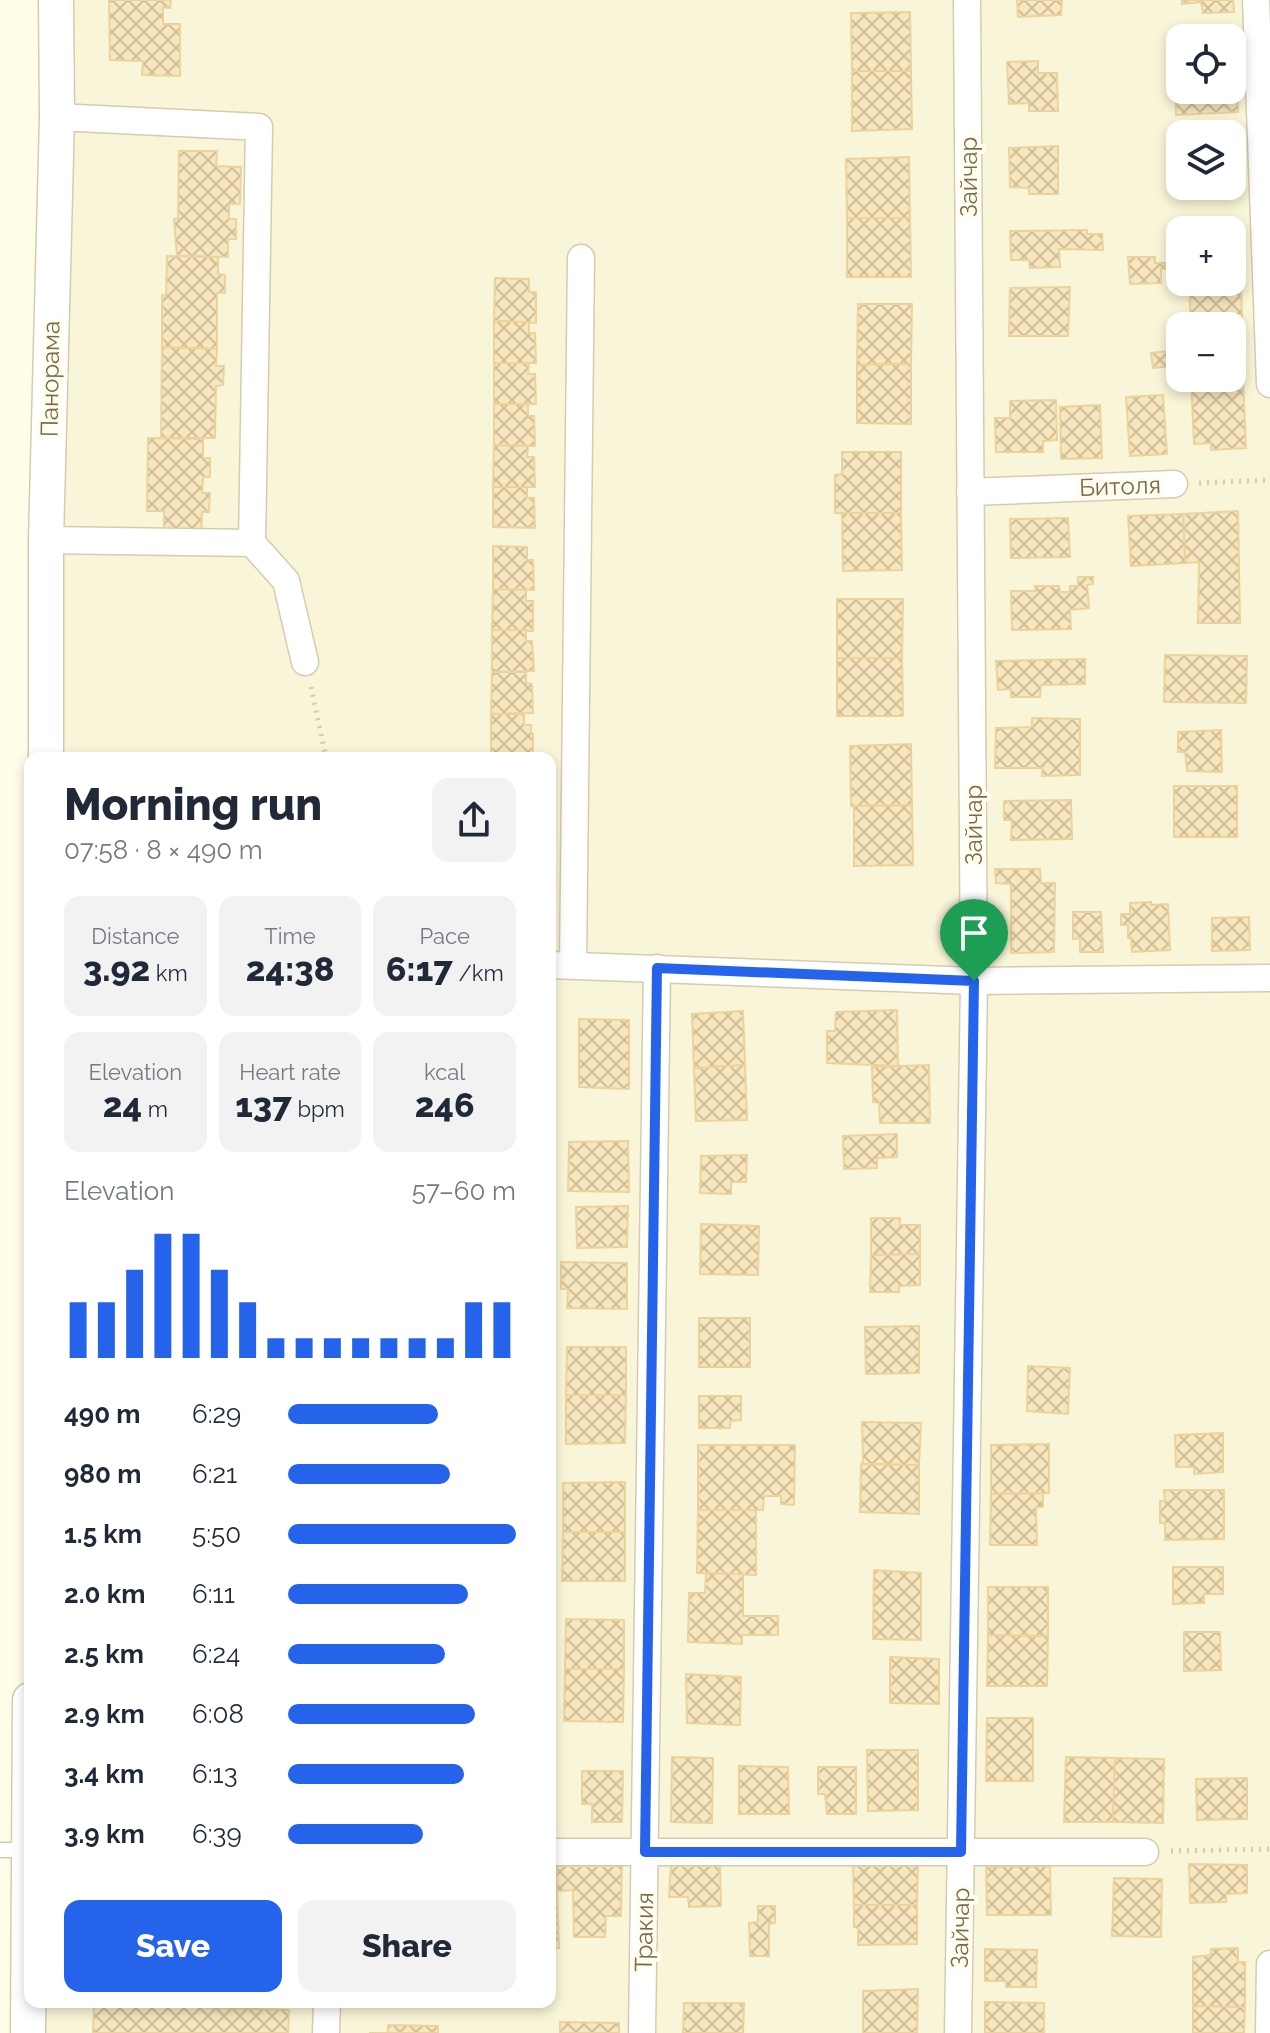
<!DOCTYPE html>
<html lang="en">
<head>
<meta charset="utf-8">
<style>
  :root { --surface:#fff; --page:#f2f2f3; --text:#1f2937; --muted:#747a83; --accent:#2563eb }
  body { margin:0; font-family:Raleway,sans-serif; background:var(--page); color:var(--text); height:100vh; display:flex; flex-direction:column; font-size:30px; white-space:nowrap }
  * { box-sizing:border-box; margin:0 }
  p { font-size:26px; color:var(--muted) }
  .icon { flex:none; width:44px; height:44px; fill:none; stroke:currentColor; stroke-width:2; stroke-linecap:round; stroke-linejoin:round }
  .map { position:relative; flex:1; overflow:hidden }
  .drawer { position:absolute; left:24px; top:752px; width:532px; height:1256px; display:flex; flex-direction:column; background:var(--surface); border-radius:16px; box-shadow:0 4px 12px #0003 }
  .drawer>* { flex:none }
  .tools { position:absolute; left:1166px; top:24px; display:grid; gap:16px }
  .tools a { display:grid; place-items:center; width:80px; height:80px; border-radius:16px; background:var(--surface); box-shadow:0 4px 12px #0003; font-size:40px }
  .pin { position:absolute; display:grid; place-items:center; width:68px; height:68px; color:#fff; margin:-82px -34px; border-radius:50% 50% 50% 0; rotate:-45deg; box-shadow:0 0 8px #0007 }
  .pin .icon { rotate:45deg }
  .round { display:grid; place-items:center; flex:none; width:84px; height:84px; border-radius:16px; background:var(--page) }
  .summary { display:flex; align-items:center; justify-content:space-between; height:136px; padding:0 40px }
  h1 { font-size:44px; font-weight:800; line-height:60px }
  .figures { display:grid; grid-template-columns:repeat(3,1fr); gap:12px; height:136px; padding:8px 40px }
  .figures div { display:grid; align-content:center; border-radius:16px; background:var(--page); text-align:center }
  .figures b { font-size:34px; font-weight:800 }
  .figures small { font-size:22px; font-weight:400 }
  .figures p { font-size:22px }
  .chart { height:224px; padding:16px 40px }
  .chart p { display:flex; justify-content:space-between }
  .chart svg { width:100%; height:144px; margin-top:8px; stroke:var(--accent); stroke-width:6 }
  .action { display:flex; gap:16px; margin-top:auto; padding:16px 40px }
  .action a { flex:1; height:92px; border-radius:16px; background:var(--accent); color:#fff; font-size:32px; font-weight:800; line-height:92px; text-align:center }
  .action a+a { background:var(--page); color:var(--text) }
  ul { padding:0 40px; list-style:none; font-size:26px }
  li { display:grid; grid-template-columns:128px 96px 1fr; align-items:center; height:60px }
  li i { height:20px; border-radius:10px; background:var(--accent) }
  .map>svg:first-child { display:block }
  .residential { fill:#f9f5d8; fill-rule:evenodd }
  .building { fill:url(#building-cross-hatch); stroke:#ecd39b; stroke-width:2 }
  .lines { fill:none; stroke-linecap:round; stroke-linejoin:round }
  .service-casing { stroke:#d5ccaf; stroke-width:17 }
  .minor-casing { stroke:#d5ccaf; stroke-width:29 }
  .tertiary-casing { stroke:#d5ccaf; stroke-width:37 }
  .path { stroke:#deca9e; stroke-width:5; stroke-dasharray:2 6; stroke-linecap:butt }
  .service { stroke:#fff; stroke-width:14 }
  .minor { stroke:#fff; stroke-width:26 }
  .tertiary { stroke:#fff; stroke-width:34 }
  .route-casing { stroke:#fff; stroke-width:16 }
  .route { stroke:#2563eb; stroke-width:10 }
  .labels { text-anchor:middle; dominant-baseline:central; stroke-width:8; stroke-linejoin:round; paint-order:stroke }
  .street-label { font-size:24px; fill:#7d6b48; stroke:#fffef1 }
</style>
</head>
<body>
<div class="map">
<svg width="1270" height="2033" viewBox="0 0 1270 2033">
  <defs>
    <pattern id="building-cross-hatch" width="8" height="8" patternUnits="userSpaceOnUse" patternTransform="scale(2)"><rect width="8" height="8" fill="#f8e6bc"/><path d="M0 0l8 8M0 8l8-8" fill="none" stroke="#cebe9b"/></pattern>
  </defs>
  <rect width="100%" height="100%" fill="#fffde8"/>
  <path class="residential" d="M 54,0 L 1270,0 L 1270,2033 L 34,2033 L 32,2002 L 550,2002 L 550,758 L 46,758 ZM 1180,38 L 1232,38 L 1232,90 L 1180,90 ZM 1180,134 L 1232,134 L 1232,186 L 1180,186 ZM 1180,230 L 1232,230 L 1232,282 L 1180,282 ZM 1180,326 L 1232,326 L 1232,378 L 1180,378 Z"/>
  <g class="building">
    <polygon points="109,0 171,0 170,8 163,7 163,24 180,24 180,76 142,75 143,61 110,60"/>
    <polygon points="1017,0 1062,0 1061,15 1018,17"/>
    <polygon points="1182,0 1233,0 1234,12 1203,13 1201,2 1182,4"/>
    <polygon points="910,12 911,71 852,71 851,13"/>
    <polygon points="1038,61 1038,73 1057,73 1058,111 1029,111 1029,103 1009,104 1007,62"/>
    <polygon points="1232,65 1237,65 1238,112 1176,115 1175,68 1180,68 1180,90 1232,90"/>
    <polygon points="852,71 911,71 912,129 852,131"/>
    <polygon points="1232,137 1237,137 1240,187 1176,190 1173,141 1180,140 1180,186 1232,186"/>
    <polygon points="1058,146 1058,194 1029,194 1029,188 1010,187 1009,148"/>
    <polygon points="179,151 217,151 216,166 241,167 240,204 229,204 229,219 236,219 236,239 228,239 228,257 177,256 174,219 178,219"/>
    <polygon points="909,157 910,218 847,218 846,159"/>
    <polygon points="847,218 910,218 911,277 847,277"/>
    <polygon points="1087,230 1087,234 1102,234 1103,250 1059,249 1060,267 1030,268 1029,260 1011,260 1010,231"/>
    <polygon points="1232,236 1239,236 1241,286 1190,286 1189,282 1232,282"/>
    <polygon points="167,256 218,257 218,274 225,275 225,293 217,293 217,349 162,347 162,295 166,296"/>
    <polygon points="1128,257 1155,257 1155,263 1165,263 1165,269 1161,269 1161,283 1130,284"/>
    <polygon points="495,278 529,279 529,292 536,292 536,323 494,321"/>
    <polygon points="1190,286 1241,286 1243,346 1232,347 1232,326 1190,326"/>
    <polygon points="1070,287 1068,336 1009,336 1010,288"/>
    <polygon points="858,304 912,304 911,364 857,365"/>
    <polygon points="494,321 529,322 529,333 535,333 536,363 494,363"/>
    <polygon points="162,347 217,349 216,366 224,366 223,385 216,386 215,438 161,438"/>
    <polygon points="1171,351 1172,366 1153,368 1151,353"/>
    <polygon points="494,363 529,363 528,374 535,374 536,404 494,404"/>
    <polygon points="911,364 911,424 857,423 857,365"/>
    <polygon points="1232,376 1243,376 1246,448 1211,450 1211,443 1194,444 1191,379"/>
    <polygon points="1163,395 1167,454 1130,456 1126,397"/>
    <polygon points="1056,400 1057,440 1043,441 1043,452 996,452 995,418 1010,418 1010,401"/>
    <polygon points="494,404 528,404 528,416 534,416 535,446 494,445"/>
    <polygon points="1100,405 1102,458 1061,459 1060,407"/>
    <polygon points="148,438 203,439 203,458 210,458 210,477 203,477 202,493 210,493 209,512 202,512 201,537 164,537 164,511 147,511"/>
    <polygon points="494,445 528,446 527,457 534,457 535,487 493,487"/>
    <polygon points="842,452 901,452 901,513 835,513 835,475 842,474"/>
    <polygon points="493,487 527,487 527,498 534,498 535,528 493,527"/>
    <polygon points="1238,511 1240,623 1198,623 1199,562 1185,563 1183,514"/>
    <polygon points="842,513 901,513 902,570 843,571"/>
    <polygon points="1183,514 1185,563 1131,566 1128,516"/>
    <polygon points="1068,518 1070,557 1011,558 1010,519"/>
    <polygon points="493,546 527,547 527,560 533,560 534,590 493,589"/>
    <polygon points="1078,577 1093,577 1093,584 1087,585 1089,608 1070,610 1071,629 1012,630 1011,591 1036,591 1035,586 1059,586 1060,592 1070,592 1070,586 1078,586"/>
    <polygon points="493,589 526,590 526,601 533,601 533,631 492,630"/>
    <polygon points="837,599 903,599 902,658 837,658"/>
    <polygon points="492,630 526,630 526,641 532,641 534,671 492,672"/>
    <polygon points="1165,655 1247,656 1246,703 1164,702"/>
    <polygon points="837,658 902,658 903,716 837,716"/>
    <polygon points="1085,659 1085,684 1041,685 1040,697 1011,697 1011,689 998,690 996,661"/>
    <polygon points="492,672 526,672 526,683 532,684 533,713 491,714"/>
    <polygon points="491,714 524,714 524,725 531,725 531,734 533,734 533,754 491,754"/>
    <polygon points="1032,718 1080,719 1080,775 1042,776 1042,768 995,768 996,728 1032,727"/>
    <polygon points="1221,730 1222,772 1187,771 1185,752 1178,752 1178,732"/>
    <polygon points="911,744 912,805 851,806 850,746"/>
    <rect x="93" y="754" width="74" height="4"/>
    <rect x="1174" y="786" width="63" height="51"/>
    <polygon points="1071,800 1072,839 1011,840 1012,820 1004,820 1004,801"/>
    <polygon points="912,805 913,865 854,866 854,806"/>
    <polygon points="995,869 1040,869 1041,883 1055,883 1054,952 1011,953 1011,884 996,883"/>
    <polygon points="1151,902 1151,905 1168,904 1170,950 1132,952 1131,938 1128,938 1128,925 1121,925 1121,914 1130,914 1130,903"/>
    <polygon points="1073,912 1101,912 1103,952 1080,952 1080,938 1073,939"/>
    <polygon points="1249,917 1250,950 1212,951 1212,918"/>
    <polygon points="897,1010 898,1066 827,1063 827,1031 835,1031 836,1012"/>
    <polygon points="743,1011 745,1065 694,1068 692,1014"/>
    <polygon points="579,1019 629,1020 629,1089 579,1087"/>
    <polygon points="745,1065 747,1120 696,1121 694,1068"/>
    <polygon points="929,1065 930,1123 880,1123 879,1103 873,1102 872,1067"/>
    <polygon points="897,1134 897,1157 877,1158 877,1168 844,1169 843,1136"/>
    <polygon points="628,1141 629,1192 568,1191 569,1142"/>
    <polygon points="747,1155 746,1182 731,1182 731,1194 700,1193 701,1156"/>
    <polygon points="628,1206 627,1247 577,1248 576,1207"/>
    <polygon points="871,1218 900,1218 900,1225 920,1225 920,1254 871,1255"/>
    <polygon points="701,1224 759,1226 758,1275 700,1274"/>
    <polygon points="920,1254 920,1285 899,1286 899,1292 870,1292 871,1255"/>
    <polygon points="561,1262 627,1263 627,1309 567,1308 568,1289 561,1289"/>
    <rect x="699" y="1318" width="51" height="49"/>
    <polygon points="919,1326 919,1373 866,1374 865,1327"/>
    <polygon points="567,1347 626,1347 626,1395 566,1395"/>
    <polygon points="1028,1366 1070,1368 1068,1414 1027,1411"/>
    <polygon points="566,1395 626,1395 625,1443 566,1444"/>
    <polygon points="699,1396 741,1396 741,1420 730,1421 730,1428 699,1428"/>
    <polygon points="862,1422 921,1423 919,1465 863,1464"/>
    <polygon points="1223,1433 1223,1472 1194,1474 1194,1467 1176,1467 1175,1435"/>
    <polygon points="1049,1444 1049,1493 991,1494 991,1445"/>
    <polygon points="698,1445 795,1445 794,1505 781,1504 781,1496 764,1496 763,1510 698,1510"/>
    <polygon points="861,1464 919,1465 919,1514 860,1512"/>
    <polygon points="625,1482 625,1532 563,1532 563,1483"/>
    <polygon points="1164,1490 1224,1490 1224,1539 1165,1540 1165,1523 1160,1523 1160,1501 1165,1501"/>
    <polygon points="1043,1493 1043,1507 1036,1507 1037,1545 990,1545 991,1494"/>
    <polygon points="698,1510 756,1510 756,1575 697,1573"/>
    <polygon points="563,1532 625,1532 625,1581 562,1581"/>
    <polygon points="1173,1567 1223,1567 1223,1594 1204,1594 1204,1603 1173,1604"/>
    <polygon points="874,1570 921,1573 921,1640 873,1639"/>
    <polygon points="706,1573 743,1574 743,1616 778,1616 778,1635 742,1635 742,1644 688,1642 689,1593 705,1593"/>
    <polygon points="988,1587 1048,1587 1048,1636 988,1635"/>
    <polygon points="566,1619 624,1620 624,1669 565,1669"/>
    <polygon points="1184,1632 1220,1632 1221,1670 1184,1671"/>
    <polygon points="988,1635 1048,1636 1047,1686 987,1686"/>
    <polygon points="890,1657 939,1659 939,1704 890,1703"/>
    <polygon points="565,1669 624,1669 623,1722 564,1721"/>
    <polygon points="686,1674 741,1677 740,1725 687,1723"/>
    <polygon points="987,1718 1033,1718 1033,1781 986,1781"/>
    <polygon points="867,1750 918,1750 918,1810 868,1811"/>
    <polygon points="672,1757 713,1758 712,1823 671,1822"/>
    <polygon points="1066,1757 1115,1758 1113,1822 1064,1822"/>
    <polygon points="1115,1758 1164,1759 1163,1823 1113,1822"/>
    <polygon points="739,1766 788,1767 789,1814 739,1814"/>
    <polygon points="818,1767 856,1767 856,1814 827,1814 825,1794 818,1794"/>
    <polygon points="582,1771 623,1771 622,1822 592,1822 592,1804 582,1804"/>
    <polygon points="1247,1778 1247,1819 1197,1820 1196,1779"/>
    <polygon points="1189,1864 1247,1865 1247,1893 1226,1894 1226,1902 1190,1903"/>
    <polygon points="671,1865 720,1866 721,1906 689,1907 688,1897 669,1897"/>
    <polygon points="918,1865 917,1905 854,1905 853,1866"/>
    <polygon points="556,1866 622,1866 621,1916 606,1916 605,1937 574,1937 573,1890 557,1891"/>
    <polygon points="1050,1866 1051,1915 987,1915 986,1867"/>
    <polygon points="1114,1878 1162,1879 1161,1937 1112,1936"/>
    <polygon points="550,1891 557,1891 559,1948 550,1949"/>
    <polygon points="854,1905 917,1905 917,1944 858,1945 858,1928 854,1927"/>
    <polygon points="758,1906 775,1906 775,1923 769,1924 769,1956 750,1956 749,1923 758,1922"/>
    <polygon points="1238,1948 1238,1962 1245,1962 1245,2007 1193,2006 1193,1957 1211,1955 1211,1949"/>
    <polygon points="985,1949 1037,1950 1036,1987 1006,1987 1006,1981 985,1981"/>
    <polygon points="918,1989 917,2033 863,2033 863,1991"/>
    <polygon points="985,2002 1044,2003 1044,2033 985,2033"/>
    <polygon points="684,2003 744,2003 743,2033 683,2033"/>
    <polygon points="94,2004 289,2010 288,2033 93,2033"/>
    <polygon points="1193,2006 1245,2007 1244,2033 1193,2033"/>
    <polygon points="560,2022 619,2023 619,2033 560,2033"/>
    <polygon points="388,2025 438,2026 438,2033 369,2033 388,2033"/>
  </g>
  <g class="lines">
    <g class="service-casing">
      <polyline id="service" points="0,1850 28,1850"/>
    </g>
    <g class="minor-casing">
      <g id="minor">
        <polyline points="1256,0 1270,384"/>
        <polyline points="57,117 259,127 252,543 286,581 305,662"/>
        <polyline points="970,492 1174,484"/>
        <polyline points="46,540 252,543"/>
        <polyline points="550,965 974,981 1270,978"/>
        <polyline points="573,965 581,258"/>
        <polyline points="550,1852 1145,1852"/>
        <polyline points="326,2033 327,2002"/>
        <polyline points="642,2033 657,968"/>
        <polyline points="958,2033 974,981 967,0"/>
        <polyline points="1269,2033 1270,1964"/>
      </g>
    </g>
    <g class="tertiary-casing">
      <g id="tertiary">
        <polyline points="46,758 46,540 57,117 56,0"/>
        <polyline points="28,2033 30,1700"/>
      </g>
    </g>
    <g class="path">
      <polyline points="1199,483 1270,480"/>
      <polyline points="311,687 326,758"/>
      <polyline points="1171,1851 1270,1849"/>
    </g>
    <use href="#service" class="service"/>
    <use href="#minor" class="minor"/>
    <use href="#tertiary" class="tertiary"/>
  </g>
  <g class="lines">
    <g class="route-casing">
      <polygon id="route" points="657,968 974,981 961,1852 645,1852"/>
    </g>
    <use href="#route" class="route"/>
  </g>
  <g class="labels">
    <g class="street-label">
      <text transform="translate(968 177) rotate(-90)">Зайчар</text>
      <text transform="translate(50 379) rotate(-89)">Панорама</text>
      <text transform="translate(1120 486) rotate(-2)">Битоля</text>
      <text transform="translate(973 825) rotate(-90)">Зайчар</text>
      <text transform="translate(960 1928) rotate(-89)">Зайчар</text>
      <text transform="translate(644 1932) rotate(-89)">Тракия</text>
    </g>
  </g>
</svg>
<div class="tools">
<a><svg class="icon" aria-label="locate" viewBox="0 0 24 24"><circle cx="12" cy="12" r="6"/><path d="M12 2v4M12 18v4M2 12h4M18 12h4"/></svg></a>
<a><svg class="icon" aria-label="layers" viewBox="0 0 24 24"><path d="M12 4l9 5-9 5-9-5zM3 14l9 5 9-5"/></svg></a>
<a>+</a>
<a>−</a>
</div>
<div class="pin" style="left:974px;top:981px;background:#1e9e55"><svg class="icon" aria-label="arrive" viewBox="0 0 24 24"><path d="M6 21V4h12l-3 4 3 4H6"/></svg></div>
<section class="drawer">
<div class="summary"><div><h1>Morning run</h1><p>07:58 · 8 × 490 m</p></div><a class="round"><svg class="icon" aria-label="share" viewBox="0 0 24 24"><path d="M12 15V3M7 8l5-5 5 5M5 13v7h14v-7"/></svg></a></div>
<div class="figures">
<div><p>Distance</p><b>3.92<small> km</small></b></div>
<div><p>Time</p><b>24:38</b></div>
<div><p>Pace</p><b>6:17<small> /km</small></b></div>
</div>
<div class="figures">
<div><p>Elevation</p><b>24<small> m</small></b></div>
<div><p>Heart rate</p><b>137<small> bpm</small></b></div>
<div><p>kcal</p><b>246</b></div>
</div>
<div class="chart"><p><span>Elevation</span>57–60 m</p>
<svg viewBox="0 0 160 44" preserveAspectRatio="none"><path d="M5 44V27M15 44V27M25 44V17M35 44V6M45 44V6M55 44V17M65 44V27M75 44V38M85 44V38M95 44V38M105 44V38M115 44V38M125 44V38M135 44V38M145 44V27M155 44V27"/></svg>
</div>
<ul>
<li><b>490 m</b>6:29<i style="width:66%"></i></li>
<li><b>980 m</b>6:21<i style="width:71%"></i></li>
<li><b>1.5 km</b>5:50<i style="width:100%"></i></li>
<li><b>2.0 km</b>6:11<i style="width:79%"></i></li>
<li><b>2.5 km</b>6:24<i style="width:69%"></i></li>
<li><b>2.9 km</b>6:08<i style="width:82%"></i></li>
<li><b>3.4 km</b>6:13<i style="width:77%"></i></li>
<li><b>3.9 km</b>6:39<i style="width:59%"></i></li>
</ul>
<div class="action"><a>Save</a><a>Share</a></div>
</section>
</div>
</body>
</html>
